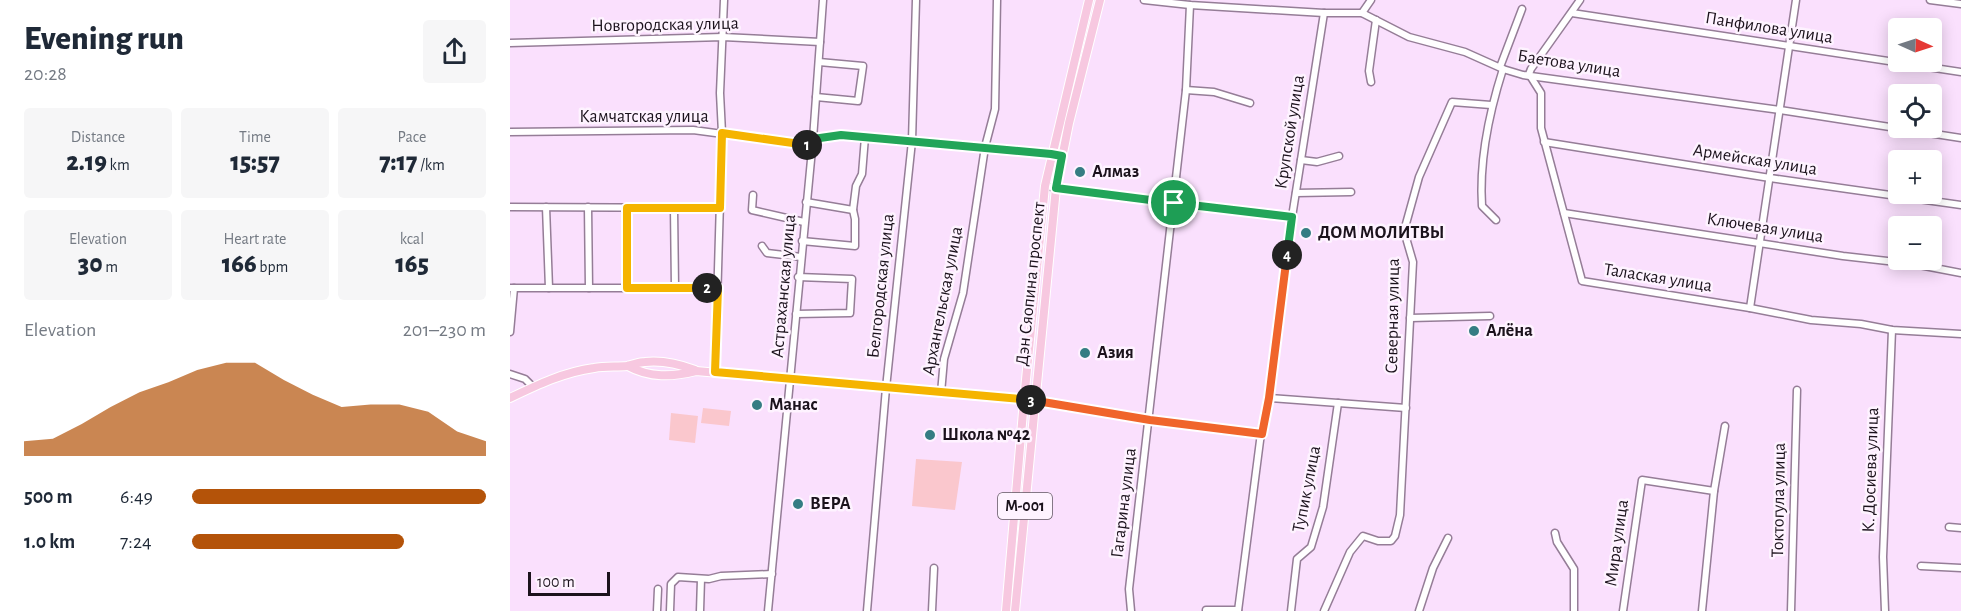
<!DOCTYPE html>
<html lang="en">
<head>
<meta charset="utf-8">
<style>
  :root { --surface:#fff; --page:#f6f6f7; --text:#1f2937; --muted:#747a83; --accent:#b45309 }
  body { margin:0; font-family:"Alegreya Sans",sans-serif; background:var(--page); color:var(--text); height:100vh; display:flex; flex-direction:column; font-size:22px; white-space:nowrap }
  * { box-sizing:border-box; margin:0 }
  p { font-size:20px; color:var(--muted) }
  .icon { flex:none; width:33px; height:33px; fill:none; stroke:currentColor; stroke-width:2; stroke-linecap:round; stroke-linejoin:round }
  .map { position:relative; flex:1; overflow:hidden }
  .sheet { display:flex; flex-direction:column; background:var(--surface); width:510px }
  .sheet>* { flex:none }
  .needle { width:39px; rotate:93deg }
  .tools { position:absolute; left:1378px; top:18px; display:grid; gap:12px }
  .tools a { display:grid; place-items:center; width:54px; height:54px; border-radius:6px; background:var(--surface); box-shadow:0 3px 15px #0003; font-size:30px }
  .scale { position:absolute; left:18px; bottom:15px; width:82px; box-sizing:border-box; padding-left:6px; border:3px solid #1b121c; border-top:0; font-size:16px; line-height:21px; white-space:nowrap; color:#1b121c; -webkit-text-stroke:4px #fef3ff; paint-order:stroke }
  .pin { position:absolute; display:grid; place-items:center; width:51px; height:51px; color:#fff; margin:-26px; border:3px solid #fff; border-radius:50%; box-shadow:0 2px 6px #0007 }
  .km { position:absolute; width:30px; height:30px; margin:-15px; border-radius:50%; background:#222; color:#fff; font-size:16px; line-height:30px; text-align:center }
  .round { display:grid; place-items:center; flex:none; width:63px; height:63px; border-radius:6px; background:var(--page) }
  .headline { display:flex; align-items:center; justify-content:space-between; height:102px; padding:0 24px }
  h1 { font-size:33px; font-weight:800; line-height:45px }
  .stats { display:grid; grid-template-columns:repeat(3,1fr); gap:9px; height:102px; padding:6px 24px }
  .stats div { display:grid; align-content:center; border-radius:6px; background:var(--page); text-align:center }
  .stats b { font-size:26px; font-weight:800 }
  .stats small { font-size:16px; font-weight:400 }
  .stats p { font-size:16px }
  .chart { height:168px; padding:12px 24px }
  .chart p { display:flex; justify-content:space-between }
  .chart svg { width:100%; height:108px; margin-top:6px; fill:var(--accent); opacity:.7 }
  ul { padding:0 24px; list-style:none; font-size:20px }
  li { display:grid; grid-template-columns:96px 72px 1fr; align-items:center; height:45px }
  li i { height:15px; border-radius:8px; background:var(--accent) }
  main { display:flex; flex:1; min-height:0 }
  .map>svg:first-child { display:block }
  .green { fill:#fac7cd }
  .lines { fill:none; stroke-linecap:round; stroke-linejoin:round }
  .minor-casing { stroke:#957d97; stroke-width:9 }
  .major-casing { stroke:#fff; stroke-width:10 }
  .minor { stroke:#fff; stroke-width:6 }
  .major { stroke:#f7c8e0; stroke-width:8 }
  .split-1-casing { stroke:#fff; stroke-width:12 }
  .split-2-casing { stroke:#fff; stroke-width:12 }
  .split-3-casing { stroke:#fff; stroke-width:12 }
  .split-4-casing { stroke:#fff; stroke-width:12 }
  .split-5-casing { stroke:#fff; stroke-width:12 }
  .split-1 { stroke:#22a559; stroke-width:8 }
  .split-2 { stroke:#f5b400; stroke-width:8 }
  .split-3 { stroke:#f5b400; stroke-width:8 }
  .split-4 { stroke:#f0652b; stroke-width:8 }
  .split-5 { stroke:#22a559; stroke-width:8 }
  .poi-dot { fill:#357d83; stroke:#fef3ff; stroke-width:2 }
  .labels { text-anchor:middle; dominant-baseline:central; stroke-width:5; stroke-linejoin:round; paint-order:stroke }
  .shield { fill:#fef3ff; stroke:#5f5660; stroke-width:1.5 }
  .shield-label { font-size:16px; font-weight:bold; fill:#1b121c }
  .street-label { font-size:18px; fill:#1b121c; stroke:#fef3ff }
  .poi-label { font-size:18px; font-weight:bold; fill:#1b121c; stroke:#fef3ff; text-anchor:start }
</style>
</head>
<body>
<main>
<section class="sheet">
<div class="headline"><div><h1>Evening run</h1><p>20:28</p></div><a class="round"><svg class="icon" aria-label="share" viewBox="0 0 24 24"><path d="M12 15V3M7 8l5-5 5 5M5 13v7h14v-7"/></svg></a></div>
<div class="stats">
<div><p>Distance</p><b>2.19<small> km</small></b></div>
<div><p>Time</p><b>15:57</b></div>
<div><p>Pace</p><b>7:17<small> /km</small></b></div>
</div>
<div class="stats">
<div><p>Elevation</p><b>30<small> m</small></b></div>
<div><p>Heart rate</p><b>166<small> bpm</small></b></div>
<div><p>kcal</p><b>165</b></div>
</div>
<div class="chart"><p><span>Elevation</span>201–230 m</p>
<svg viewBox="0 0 160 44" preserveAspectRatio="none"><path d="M0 44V38L10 37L20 31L30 24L40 18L50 14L60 9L70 6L80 6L90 13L100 19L110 24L120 23L130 23L140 26L150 34L160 38V44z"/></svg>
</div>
<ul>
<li><b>500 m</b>6:49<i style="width:100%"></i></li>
<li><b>1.0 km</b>7:24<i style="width:72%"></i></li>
</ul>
</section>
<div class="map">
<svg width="1451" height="611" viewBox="0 0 1451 611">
  <rect width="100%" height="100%" fill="#fae0fd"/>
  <g class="green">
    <polygon points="193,408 221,411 219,426 191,423"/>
    <polygon points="161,413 188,416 185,443 159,440"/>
    <polygon points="406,459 452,462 445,510 402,506"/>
  </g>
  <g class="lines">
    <g class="minor-casing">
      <g id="minor">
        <polyline points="634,0 680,5 814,13 852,13 899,37 955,52 993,69 1013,75 1270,110 1451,138"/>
        <polyline points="1070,0 1021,69 1019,74 1031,93 1031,128 1072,281 1240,308 1301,320 1351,324 1382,330 1451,334"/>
        <polyline points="1420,0 1451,4"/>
        <polyline points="852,13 861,0"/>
        <polyline points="1062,13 1451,72"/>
        <polyline points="0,43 213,37 310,42"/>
        <polyline points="990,67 1012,9"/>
        <polyline points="861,82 859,71 866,20"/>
        <polyline points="676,90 704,92 740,103"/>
        <polyline points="306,97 348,101 353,66 309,62"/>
        <polyline points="0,132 183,130 302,146"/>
        <polyline points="303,139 331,135 545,155"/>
        <polyline points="1034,142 1260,178 1451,205"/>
        <polyline points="791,160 807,162 829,156"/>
        <polyline points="535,186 782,217"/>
        <polyline points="786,193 841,192"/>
        <polyline points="243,195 242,210 294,222"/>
        <polyline points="296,202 343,210 346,186 352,174 355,137"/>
        <polyline points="0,207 210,208"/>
        <polyline points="36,207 39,288"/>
        <polyline points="78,207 79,288"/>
        <polyline points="164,208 165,288"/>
        <polyline points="1054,213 1333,256 1404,264 1451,273"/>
        <path d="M 986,220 L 972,206 C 969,160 979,113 993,69"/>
        <polyline points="292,241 345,246 345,219 343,210"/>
        <polyline points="252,246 257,253 291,257"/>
        <polyline points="0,288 208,288"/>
        <polyline points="117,288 117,208"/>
        <polyline points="1240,308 1286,0"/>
        <polyline points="286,314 340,313 342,279 288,277"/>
        <polyline points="900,318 980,316"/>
        <polyline points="0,332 4,288"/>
        <polyline points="205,372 212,133 210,93 214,0"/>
        <polyline points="0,374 15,379 23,387"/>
        <polyline points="431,393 434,359 453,293 475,147 485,109 487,0"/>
        <polyline points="759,398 896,408"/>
        <polyline points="524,400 640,420 751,433"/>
        <polyline points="1439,527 1451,528"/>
        <polyline points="1045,533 1047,542 1064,569 1064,611"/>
        <polyline points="1411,566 1451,568"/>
        <polyline points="696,610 728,610"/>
        <polyline points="147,611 148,589"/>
        <polyline points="160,611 161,584 168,577 199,579 211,576 262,574"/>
        <polyline points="190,611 191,579"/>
        <polyline points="258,611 303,139 313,0"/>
        <polyline points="357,611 376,388 402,141 406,0"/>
        <polyline points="422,611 424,568"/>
        <polyline points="621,611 619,589 676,90 680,5"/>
        <polyline points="728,611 751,433 759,398 782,217 814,13"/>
        <polyline points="781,611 787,559 801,547 813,507 828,403"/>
        <polyline points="814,611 840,552 853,536 868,541 881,541 885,536 890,515 903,262 894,231 909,177 942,102 981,105"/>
        <polyline points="909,611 923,568 938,538"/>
        <polyline points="1113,611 1132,480 1204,491"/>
        <polyline points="1192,611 1204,491 1215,426"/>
        <polyline points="1281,611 1287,390"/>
        <polyline points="1375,611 1373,557 1382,330"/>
      </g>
    </g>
    <g class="major-casing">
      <g id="major">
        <path d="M 118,366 C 140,378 162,377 186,371 L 517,400"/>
        <path d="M 0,398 C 27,385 54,372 84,368 C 95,366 106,367 117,366 C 123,365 129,362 135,362 C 153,360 169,364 185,370"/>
        <polyline points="496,611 514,400 535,186 579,0"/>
        <polyline points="505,611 546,188 559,123 590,0"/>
      </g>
    </g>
    <use href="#minor" class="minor"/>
    <use href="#major" class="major"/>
  </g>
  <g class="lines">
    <g class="split-1-casing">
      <polyline id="split-1" points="297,145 302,146 303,139 331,135 541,154 552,156 546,188 664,203"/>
    </g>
    <g class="split-2-casing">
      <polyline id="split-2" points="197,288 117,288 117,208 210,208 212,133 297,145"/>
    </g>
    <g class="split-3-casing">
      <polyline id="split-3" points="197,288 208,288 205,372 521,400"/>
    </g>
    <g class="split-4-casing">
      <polyline id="split-4" points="521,400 640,420 752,434 759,398 777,255"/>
    </g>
    <g class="split-5-casing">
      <polyline id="split-5" points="664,203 782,217 777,255"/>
    </g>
    <use href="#split-1" class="split-1"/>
    <use href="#split-2" class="split-2"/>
    <use href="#split-3" class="split-3"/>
    <use href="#split-4" class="split-4"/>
    <use href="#split-5" class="split-5"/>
  </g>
  <g class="poi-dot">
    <circle cx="570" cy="172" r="6"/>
    <circle cx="796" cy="233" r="6"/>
    <circle cx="964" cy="331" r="6"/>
    <circle cx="575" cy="353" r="6"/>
    <circle cx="247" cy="405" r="6"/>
    <circle cx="420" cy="435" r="6"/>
    <circle cx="288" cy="504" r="6"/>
  </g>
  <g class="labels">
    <rect class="shield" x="488" y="493" width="54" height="26" rx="4.5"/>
    <g class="shield-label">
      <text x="515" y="506">M-001</text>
    </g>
    <g class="street-label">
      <text transform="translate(155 25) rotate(-1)">Новгородская улица</text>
      <text transform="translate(1259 28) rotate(9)">Панфилова улица</text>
      <text transform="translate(1059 64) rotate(9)">Баетова улица</text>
      <text x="134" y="117">Камчатская улица</text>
      <text transform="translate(780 132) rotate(-81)">Крупской улица</text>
      <text transform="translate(1245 160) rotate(9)">Армейская улица</text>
      <text transform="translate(1255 228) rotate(9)">Ключевая улица</text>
      <text transform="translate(1148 278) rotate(9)">Талаская улица</text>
      <text transform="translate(521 284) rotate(-84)">Дэн Сяопина проспект</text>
      <text transform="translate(274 286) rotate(-85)">Астраханская улица</text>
      <text transform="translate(371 286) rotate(-84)">Белгородская улица</text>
      <text transform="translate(433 301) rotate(-79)">Архангельская улица</text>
      <text transform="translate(883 316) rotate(-89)">Северная улица</text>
      <text transform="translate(1361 470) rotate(-88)">К. Досиева улица</text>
      <text transform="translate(797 489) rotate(-79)">Тупик улица</text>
      <text transform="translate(1269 500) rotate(-89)">Токтогула улица</text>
      <text transform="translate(614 503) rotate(-83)">Гагарина улица</text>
      <text transform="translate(1107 543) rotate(-82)">Мира улица</text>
    </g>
    <g class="poi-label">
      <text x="582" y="172">Алмаз</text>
      <text x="808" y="233">ДОМ МОЛИТВЫ</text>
      <text x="976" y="331">Алёна</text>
      <text x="587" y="353">Азия</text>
      <text x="259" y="405">Манас</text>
      <text x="432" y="435">Школа №42</text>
      <text x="300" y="504">ВЕРА</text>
    </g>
  </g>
</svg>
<div class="tools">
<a><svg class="needle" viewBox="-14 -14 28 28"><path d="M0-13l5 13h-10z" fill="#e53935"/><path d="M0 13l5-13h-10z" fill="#747a83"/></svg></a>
<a><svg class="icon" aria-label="locate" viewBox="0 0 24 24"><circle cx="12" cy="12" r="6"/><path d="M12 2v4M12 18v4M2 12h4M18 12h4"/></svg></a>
<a>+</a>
<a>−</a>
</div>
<div class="scale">100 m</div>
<div class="pin" style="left:664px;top:203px;background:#1e9e55"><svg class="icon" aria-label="arrive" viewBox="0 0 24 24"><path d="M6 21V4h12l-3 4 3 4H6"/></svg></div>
<b class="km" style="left:297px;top:145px">1</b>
<b class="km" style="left:197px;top:288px">2</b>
<b class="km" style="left:521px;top:400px">3</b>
<b class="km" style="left:777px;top:255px">4</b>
</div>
</main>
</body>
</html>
